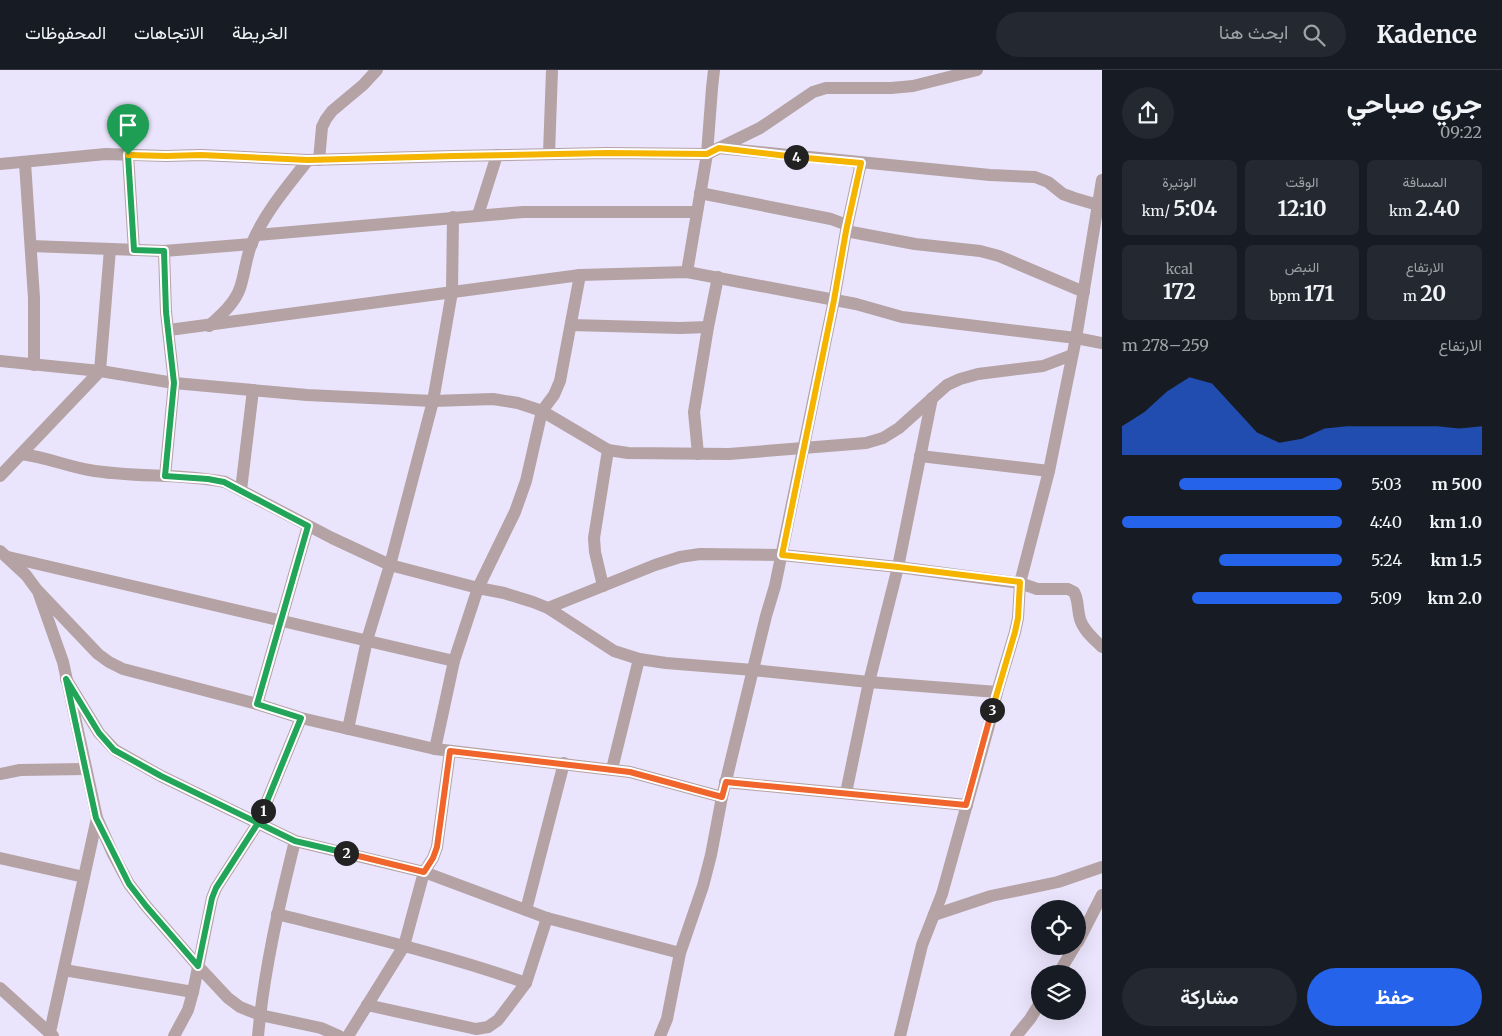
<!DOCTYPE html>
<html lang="ar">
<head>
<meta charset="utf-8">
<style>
  :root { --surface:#171b24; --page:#242831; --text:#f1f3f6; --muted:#9ea1a6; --line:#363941; --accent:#2563eb }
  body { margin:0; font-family:Merriweather,Vazirmatn,serif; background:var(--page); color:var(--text); direction:rtl; height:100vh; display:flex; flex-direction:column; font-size:19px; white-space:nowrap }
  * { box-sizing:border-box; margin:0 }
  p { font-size:16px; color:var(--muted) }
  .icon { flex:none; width:28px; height:28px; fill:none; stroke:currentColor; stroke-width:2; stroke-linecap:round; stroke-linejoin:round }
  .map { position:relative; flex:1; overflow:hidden; direction:ltr }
  .side { display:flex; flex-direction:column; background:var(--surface); width:400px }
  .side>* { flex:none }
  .controls { position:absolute; left:1031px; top:830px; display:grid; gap:10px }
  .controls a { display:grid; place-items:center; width:55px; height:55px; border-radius:50%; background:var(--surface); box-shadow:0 5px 20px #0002; font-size:25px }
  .pin { position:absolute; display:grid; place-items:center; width:42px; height:42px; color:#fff; margin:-51px -21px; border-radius:50% 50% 50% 0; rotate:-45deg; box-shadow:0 0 5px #0007 }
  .pin .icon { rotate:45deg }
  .km { position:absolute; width:25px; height:25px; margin:-12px; border-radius:50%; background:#222; color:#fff; font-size:14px; line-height:25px; text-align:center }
  .round { display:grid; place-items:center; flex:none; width:52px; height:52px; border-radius:26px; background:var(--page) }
  .headline { display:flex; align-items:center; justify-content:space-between; height:85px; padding:0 20px }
  h1 { font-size:28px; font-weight:700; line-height:38px }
  .figures { display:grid; grid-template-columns:repeat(3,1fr); gap:8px; height:85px; padding:5px 20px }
  .figures div { display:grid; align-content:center; border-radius:8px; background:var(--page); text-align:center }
  .figures b { font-size:21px; font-weight:700 }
  .figures small { font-size:14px; font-weight:400 }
  .figures p { font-size:14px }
  .chart { height:140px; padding:10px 20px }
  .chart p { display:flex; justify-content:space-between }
  .chart svg { width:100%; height:90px; margin-top:5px; fill:var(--accent); opacity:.7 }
  .cta { display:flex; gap:10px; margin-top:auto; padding:10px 20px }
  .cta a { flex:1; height:58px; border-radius:30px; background:var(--accent); color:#fff; font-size:20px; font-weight:700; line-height:58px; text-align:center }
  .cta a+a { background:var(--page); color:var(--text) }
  ul { padding:0 20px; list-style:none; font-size:16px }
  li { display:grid; grid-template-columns:80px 60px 1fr; align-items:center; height:38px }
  li i { height:12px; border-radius:6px; background:var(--accent) }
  header { display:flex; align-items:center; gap:30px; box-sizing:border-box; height:70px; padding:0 25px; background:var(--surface); border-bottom:1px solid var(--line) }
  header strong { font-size:24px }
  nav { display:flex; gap:28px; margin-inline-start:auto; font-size:18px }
  .search { width:350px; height:45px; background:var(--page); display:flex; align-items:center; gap:12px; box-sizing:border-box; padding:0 18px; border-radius:28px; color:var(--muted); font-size:19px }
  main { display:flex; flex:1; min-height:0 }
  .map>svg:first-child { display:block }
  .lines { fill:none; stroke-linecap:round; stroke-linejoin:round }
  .minor { stroke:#b4a2a4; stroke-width:12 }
  .split-1-casing { stroke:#fff; stroke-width:10 }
  .split-2-casing { stroke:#fff; stroke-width:10 }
  .split-3-casing { stroke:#fff; stroke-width:10 }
  .split-4-casing { stroke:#fff; stroke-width:10 }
  .split-5-casing { stroke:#fff; stroke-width:10 }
  .split-1 { stroke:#22a559; stroke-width:6 }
  .split-2 { stroke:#22a559; stroke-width:6 }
  .split-3 { stroke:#f0652b; stroke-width:6 }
  .split-4 { stroke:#f5b400; stroke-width:6 }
  .split-5 { stroke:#f5b400; stroke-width:6 }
</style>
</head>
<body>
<header>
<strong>Kadence</strong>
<div class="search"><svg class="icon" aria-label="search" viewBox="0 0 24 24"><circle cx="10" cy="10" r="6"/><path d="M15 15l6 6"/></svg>ابحث هنا</div>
<nav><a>الخريطة</a><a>الاتجاهات</a><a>المحفوظات</a></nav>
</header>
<main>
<section class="side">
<div class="headline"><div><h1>جري صباحي</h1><p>09:22</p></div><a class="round"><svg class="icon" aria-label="share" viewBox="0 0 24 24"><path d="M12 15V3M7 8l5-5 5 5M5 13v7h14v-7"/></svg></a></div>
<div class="figures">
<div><p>المسافة</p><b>2.40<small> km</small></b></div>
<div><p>الوقت</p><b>12:10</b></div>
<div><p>الوتيرة</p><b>5:04<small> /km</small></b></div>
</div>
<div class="figures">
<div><p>الارتفاع</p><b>20<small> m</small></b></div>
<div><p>النبض</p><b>171<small> bpm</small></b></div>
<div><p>kcal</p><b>172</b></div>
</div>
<div class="chart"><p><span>الارتفاع</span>259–278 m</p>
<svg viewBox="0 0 160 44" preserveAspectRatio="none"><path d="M0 44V30L10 23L20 13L30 6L40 9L50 21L60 33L70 38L80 36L90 31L100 30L110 30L120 30L130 30L140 30L150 31L160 30V44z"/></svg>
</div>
<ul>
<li><b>500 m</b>5:03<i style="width:74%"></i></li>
<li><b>1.0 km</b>4:40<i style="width:100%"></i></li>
<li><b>1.5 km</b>5:24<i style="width:56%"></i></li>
<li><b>2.0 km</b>5:09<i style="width:68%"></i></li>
</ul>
<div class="cta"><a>حفظ</a><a>مشاركة</a></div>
</section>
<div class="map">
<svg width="1102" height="966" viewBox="0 0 1102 966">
  <rect width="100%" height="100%" fill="#eae4fc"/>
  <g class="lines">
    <g class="minor">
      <polyline points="719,78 990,105 1035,107 1048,112 1063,124 1074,128 1098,135"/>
      <polyline points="549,84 552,0"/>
      <polyline points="128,85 134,180"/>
      <polyline points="319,90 322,57 326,49 332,41 363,15 377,0"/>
      <polyline points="25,93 34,228 34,295"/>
      <polyline points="0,94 106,84 166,86 201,85 308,90 454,86 607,83 707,84 760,58 813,22 826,18 891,18 913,16 977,0"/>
      <polyline points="700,123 831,149 847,155"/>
      <polyline points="478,145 497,85"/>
      <polyline points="846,161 915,174 980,181 999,186 1084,222"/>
      <polyline points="257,165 523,142 697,142"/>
      <polyline points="31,176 164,181 252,174"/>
      <polyline points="164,181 166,242 174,313 165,406"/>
      <polyline points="687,202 707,84 712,18 714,0"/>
      <polyline points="571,255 680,258 708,257"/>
      <path d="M 209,256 C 221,245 235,233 240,218 C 245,203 246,187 252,173 C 265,142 288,116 308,90"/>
      <polyline points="169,260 580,205 687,202 856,234 902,247 1076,268 1102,273"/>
      <polyline points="0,291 100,301 174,313 307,325 433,331 493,329 518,333 542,341 608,380 628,383 729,384 866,373 883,368 899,358 947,315 960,309 978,304 1043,296 1072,285"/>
      <path d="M 21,384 C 46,387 66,396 89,400 C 134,408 180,403 225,412 L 332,468 L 390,495 L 478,518 L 504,523 L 533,532 L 548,538 L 614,581 L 639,589 L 666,593 L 753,600 L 869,612 L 997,622"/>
      <polyline points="698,384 694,342 708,257 718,207"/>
      <polyline points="920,386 1049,401"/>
      <polyline points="0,406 100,301 110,179"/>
      <polyline points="241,420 253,320"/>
      <polyline points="0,481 26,505 37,520 98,584 109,592 123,599 257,634 301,648 435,679 630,702 722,727"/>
      <polyline points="8,487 454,591"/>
      <polyline points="603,516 595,482 594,468 608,380"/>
      <polyline points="39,524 63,592 97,748 113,784 129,814 146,836 198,896 228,928 240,937 260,945 321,958 339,966"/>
      <path d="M 548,538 L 655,495 L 680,487 L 700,484 L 782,485 L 898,497 L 1020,513 L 1037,519 L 1068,519 L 1074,522 C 1079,531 1077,539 1080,549 C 1083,560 1094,569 1102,577"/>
      <polyline points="66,609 99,663 115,680 161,706 295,771 424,802 547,848 680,883"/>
      <polyline points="257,634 308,456"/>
      <polyline points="348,659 367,570 390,495 433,331 452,222 453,147"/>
      <polyline points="435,679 454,591 478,518 515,442 526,411 542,341 554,325 560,311 580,205"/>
      <polyline points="612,699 639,589"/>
      <polyline points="0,704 20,700 85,699"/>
      <polyline points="725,712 967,735"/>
      <polyline points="846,723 869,612 898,497 932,328"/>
      <polyline points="0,788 84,807"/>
      <polyline points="526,840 564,693"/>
      <path d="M 277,844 C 360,865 445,884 526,913"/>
      <polyline points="934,845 991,826 1058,812 1102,797"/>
      <polyline points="1078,872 1102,825"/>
      <polyline points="64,900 193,922"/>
      <polyline points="1058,904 1075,876"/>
      <polyline points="0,918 53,966"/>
      <polyline points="367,935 476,959 488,957 498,950 526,913 547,848"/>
      <polyline points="50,962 97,748"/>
      <polyline points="174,966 188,940 193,922 212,828 216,818 258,753 301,648"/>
      <path d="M 258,966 C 264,900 279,835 295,771"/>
      <polyline points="348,966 404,876 424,802 433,788 437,777 450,681"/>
      <polyline points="660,966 667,949 680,883 703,816 711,785 722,727 766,546 775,516 834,230 846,161 861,93"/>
      <polyline points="900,966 922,875 942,824 988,659 997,622 1015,562 1018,548 1020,513 1049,401 1076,268 1102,110"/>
      <polyline points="1016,966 1030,949 1040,933"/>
    </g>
  </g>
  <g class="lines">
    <g class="split-1-casing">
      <polyline id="split-1" points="128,85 134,180 164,181 166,242 174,313 165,406 208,409 224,412 308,456 257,634 301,648 263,741"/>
    </g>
    <g class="split-2-casing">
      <polyline id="split-2" points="263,741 258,753 161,706 114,680 99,663 66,609 96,748 129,814 146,836 198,896 212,828 216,818 258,753 295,771 346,783"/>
    </g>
    <g class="split-3-casing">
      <polyline id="split-3" points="346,783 424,802 433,788 437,777 450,681 630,702 722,727 726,712 966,735 992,640"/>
    </g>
    <g class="split-4-casing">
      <polyline id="split-4" points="796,87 861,93 846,161 834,230 782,485 898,497 1020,512 1018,548 1015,562 992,640"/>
    </g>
    <g class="split-5-casing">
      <polyline id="split-5" points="128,85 166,86 201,85 308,90 454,86 607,83 707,84 719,78 796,87"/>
    </g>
    <use href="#split-1" class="split-1"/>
    <use href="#split-2" class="split-2"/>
    <use href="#split-3" class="split-3"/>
    <use href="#split-4" class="split-4"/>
    <use href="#split-5" class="split-5"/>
  </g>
</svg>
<div class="controls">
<a><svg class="icon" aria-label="locate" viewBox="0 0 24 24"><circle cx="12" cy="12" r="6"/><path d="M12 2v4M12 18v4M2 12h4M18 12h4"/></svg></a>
<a><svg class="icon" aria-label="layers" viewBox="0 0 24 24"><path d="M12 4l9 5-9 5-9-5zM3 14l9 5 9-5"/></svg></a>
</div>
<div class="pin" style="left:128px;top:85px;background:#1e9e55"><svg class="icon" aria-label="arrive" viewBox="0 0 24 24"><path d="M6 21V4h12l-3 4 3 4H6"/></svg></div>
<b class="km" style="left:263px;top:741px">1</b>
<b class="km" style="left:346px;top:783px">2</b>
<b class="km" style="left:992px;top:640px">3</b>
<b class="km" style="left:796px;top:87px">4</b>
</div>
</main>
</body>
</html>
